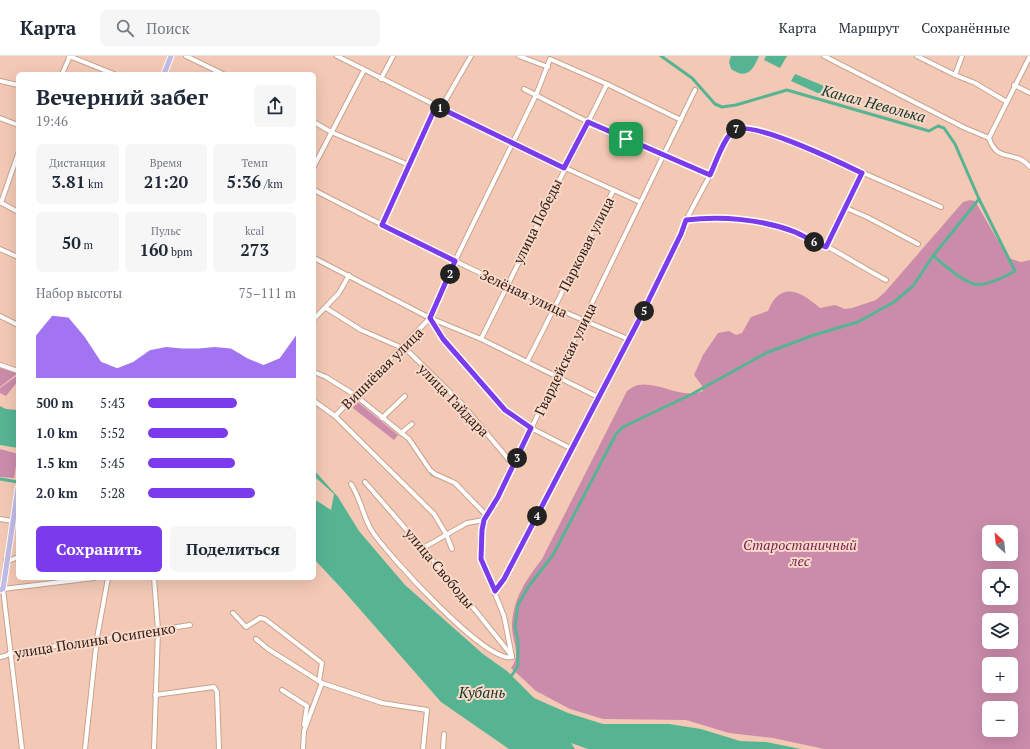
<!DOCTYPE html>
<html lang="ru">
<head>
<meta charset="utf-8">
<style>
  :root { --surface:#fff; --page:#f6f6f7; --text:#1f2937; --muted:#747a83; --line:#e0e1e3; --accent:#7c3aed }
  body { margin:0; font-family:"PT Serif",serif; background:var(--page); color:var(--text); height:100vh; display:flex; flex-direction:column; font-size:15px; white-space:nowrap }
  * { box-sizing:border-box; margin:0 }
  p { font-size:13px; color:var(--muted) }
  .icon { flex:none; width:22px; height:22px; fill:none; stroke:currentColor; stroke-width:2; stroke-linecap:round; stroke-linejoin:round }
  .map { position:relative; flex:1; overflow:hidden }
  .side { position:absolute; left:16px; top:16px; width:300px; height:508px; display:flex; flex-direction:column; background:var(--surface); border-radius:6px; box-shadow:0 4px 16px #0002 }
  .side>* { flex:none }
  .needle { width:26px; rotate:333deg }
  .fabs { position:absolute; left:982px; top:469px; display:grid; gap:8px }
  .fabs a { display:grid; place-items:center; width:36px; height:36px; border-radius:6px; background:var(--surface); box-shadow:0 4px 16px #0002; font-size:20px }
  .pin { position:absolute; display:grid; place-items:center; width:34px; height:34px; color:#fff; margin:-17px; border-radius:8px; box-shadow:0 2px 6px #0006 }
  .km { position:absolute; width:20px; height:20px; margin:-10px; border-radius:50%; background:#222; color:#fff; font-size:11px; line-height:20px; text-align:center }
  .round { display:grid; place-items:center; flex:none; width:42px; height:42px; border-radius:6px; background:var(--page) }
  .headline { display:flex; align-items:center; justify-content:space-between; height:68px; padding:0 20px }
  h1 { font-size:22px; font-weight:700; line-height:30px }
  .figures { display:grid; grid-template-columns:repeat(3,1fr); gap:6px; height:68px; padding:4px 20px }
  .figures div { display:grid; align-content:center; border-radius:6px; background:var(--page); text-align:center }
  .figures b { font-size:17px; font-weight:700 }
  .figures small { font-size:11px; font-weight:400 }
  .figures p { font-size:11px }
  .chart { height:112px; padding:8px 20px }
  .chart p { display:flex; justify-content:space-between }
  .chart svg { width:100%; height:72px; margin-top:4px; fill:var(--accent); opacity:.7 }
  .button { display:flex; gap:8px; margin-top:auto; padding:8px 20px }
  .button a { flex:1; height:46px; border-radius:6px; background:var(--accent); color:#fff; font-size:16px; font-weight:700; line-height:46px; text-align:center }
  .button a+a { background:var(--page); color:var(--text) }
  ul { padding:0 20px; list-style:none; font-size:13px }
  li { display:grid; grid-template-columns:64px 48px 1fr; align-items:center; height:30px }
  li i { height:10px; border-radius:5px; background:var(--accent) }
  header { display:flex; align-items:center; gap:24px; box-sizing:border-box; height:56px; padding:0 20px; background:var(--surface); border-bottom:1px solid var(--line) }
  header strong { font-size:19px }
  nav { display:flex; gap:22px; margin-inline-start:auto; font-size:14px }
  .search { width:280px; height:36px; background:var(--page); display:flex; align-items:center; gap:10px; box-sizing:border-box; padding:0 14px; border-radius:6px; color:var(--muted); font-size:15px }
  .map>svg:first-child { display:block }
  .green { fill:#cb8cac; fill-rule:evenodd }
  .water { fill:#56b493 }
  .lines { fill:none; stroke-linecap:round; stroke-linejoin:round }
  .stream { stroke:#56b493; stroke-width:1 }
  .canal { stroke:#56b493; stroke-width:3 }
  .minor-casing { stroke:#c9a28e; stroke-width:6 }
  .major-casing { stroke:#fff; stroke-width:7 }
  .minor { stroke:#fff; stroke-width:4 }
  .major { stroke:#c0bce5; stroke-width:5 }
  .route-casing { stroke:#fff; stroke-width:8 }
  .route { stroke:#7c3aed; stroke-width:5 }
  .labels { text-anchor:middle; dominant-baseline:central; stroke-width:4; stroke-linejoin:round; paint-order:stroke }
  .street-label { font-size:14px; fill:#302019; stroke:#fad8c8 }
  .park-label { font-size:14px; font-style:italic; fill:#751e53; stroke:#fad8c8 }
  .water-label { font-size:15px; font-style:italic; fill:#0e392b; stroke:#fad8c8 }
</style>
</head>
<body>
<header>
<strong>Карта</strong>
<div class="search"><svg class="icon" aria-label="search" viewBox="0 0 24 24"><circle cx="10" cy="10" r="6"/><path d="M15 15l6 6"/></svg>Поиск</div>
<nav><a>Карта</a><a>Маршрут</a><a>Сохранённые</a></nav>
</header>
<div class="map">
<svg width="1030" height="693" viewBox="0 0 1030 693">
  <rect width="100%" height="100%" fill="#f3c9b5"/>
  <g class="green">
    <path d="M 970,144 L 975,145 L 1008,202 L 1021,206 L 1030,204 L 1030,693 L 824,693 L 773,682 L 729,677 L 686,664 L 603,663 L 570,653 L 536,635 L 511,612 C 522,598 512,586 512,570 C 513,542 526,524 542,503 L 627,335 C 630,333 634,330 638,329 C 660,325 681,344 703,335 L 703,331 L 694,319 L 703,299 L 718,277 L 729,275 L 736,279 L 742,277 L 751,261 L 768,255 C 780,224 801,235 820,252 L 835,249 L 845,253 L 852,252 L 876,244 L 885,236 L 963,146 ZM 989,476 L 1011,476 L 1011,498 L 989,498 ZM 989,520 L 1011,520 L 1011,542 L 989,542 ZM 989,564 L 1011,564 L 1011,586 L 989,586 ZM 989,608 L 1011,608 L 1011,630 L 989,630 ZM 989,652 L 1011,652 L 1011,674 L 989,674 Z"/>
    <polygon points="0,311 18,317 0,331"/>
    <polygon points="18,319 18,325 6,340 0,337 0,332"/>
    <polygon points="354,343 398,379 394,384 349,349"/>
    <polygon points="0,393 18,398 14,422 0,421"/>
  </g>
  <g class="water">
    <path d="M 731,0 L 759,0 C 753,14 747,24 731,13 L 729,6 Z"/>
    <polygon points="766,0 787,0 780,12 764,4"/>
    <polygon points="795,18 824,30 820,38 791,25"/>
    <polygon points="0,350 6,353 18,354 18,392 0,389"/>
    <polygon points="314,414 338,441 359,475 405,529 483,598 507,615 534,642 568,657 603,668 669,668 701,673 740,685 766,686 801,693 588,693 571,687 575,693 509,693 441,646 343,534 314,503 314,443 331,454 334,438 314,420"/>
  </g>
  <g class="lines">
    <g class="stream">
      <polyline points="366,351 408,385 431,419 445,425"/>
      <polyline points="454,429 460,435"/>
      <polyline points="475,450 482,459"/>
    </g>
    <g class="canal">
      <path d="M 661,0 L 692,22 L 715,48 L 722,51 L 736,49 L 787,34 L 929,75 L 938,70 L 944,72 L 955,88 L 979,143 L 1015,215 C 1006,220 985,231 974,228 C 960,224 945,209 933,200"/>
      <polyline points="0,423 18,426"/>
      <polyline points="512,619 518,610 518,584 515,571 518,549 528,531 553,499 616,378 623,371 692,338 766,297 814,279 858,266 894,246 913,230 933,200 979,143"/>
    </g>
    <g class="minor-casing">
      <g id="minor">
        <polyline points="69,0 114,18"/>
        <polyline points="186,0 223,18"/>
        <polyline points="337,0 513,88 640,146"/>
        <polyline points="519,0 548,11"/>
        <polyline points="824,0 965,72 989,82"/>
        <polyline points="917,0 955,19 975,27 1007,46"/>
        <path d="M 1030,0 L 989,82 C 997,108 1016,93 1030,111"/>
        <polyline points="62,18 70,0"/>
        <polyline points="955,19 962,0"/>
        <polyline points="381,23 393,0"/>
        <polyline points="0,25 18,29"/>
        <polyline points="1014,29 1030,37"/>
        <polyline points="524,33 588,66 710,119"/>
        <polyline points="441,52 471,0"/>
        <polyline points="0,62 18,69"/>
        <polyline points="314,66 331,76 409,109"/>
        <polyline points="314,110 364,14"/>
        <path d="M 314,134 C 417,187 521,239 628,283"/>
        <polyline points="0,146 18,156"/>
        <polyline points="1,147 18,98"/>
        <polyline points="846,152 867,161 918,188"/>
        <path d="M 686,164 C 721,160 760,164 794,176 C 826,187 856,208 886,224"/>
        <polyline points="382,169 436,50"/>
        <polyline points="826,191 862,117"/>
        <polyline points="0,193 18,201"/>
        <polyline points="314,202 430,262 481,283 598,341"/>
        <polyline points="326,252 361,274 407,294 463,349 509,404 514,407"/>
        <polyline points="0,260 18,269"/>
        <polyline points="314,263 339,237 349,219"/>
        <polyline points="431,263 443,283 510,359 531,372 572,393"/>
        <polyline points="481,283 607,28"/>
        <polyline points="527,306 613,135"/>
        <polyline points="0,309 18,315"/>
        <polyline points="314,316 326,321 355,339 409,383 430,414 435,418 455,427 487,460"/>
        <polyline points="314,345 335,360 434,458 446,478 452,493"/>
        <polyline points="335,360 430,262 455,205 536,39 550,3 607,28 681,64"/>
        <polyline points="382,362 405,340"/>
        <polyline points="401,377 412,368"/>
        <polyline points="365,426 463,539 512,600"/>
        <path d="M 351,428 C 361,443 363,461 372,475 C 387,498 486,608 512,601"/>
        <polyline points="0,463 12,465"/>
        <polyline points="423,492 467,467 484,464"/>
        <polyline points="6,504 11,504 18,501"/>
        <polyline points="495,535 504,523 638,266 681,179 686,164 710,119 728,80 733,74 740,72 771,78 818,97 941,151"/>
        <polyline points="233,557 246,571 260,562 265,563 322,607 319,625"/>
        <polyline points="256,583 268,593 322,627 382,647 427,654 423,693"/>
        <polyline points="0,601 5,600 11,597 190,569"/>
        <polyline points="512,601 504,560 481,503 480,488 484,464 498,441 695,34"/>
        <polyline points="282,634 307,650 304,669"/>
        <polyline points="155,639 214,631 217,636 219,693"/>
        <polyline points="22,693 3,533 94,522"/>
        <polyline points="85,693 97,582 108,522"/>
        <polyline points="154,693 158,574 154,522"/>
        <polyline points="303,693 304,675 322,627"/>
        <polyline points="443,693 444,678"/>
      </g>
    </g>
    <g class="major-casing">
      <g id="major">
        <polyline points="164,18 171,0"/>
        <polyline points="0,534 3,533 18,432"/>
      </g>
    </g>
    <use href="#minor" class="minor"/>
    <use href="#major" class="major"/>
  </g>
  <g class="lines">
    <g class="route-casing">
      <path id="route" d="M 436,50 L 564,112 L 588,66 L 710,119 C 715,109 725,78 735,74 C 753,64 841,107 862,117 L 826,191 C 816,187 806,181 795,176 C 762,163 721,160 686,164 L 681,178 L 638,266 L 504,523 L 495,535 L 481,503 L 482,474 L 484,464 L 498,441 L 531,372 L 505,354 L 443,283 L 430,262 L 455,205 L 382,169 Z"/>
    </g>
    <use href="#route" class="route"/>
  </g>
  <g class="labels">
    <g class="street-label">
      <text transform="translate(537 165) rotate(-64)">улица Победы</text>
      <text transform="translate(586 188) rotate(-63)">Парковая улица</text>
      <text transform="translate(524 237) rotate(25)">Зелёная улица</text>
      <text transform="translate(565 303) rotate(-64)">Гвардейская улица</text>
      <text transform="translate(382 312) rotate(-45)">Вишнёвая улица</text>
      <text transform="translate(454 344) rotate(46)">улица Гайдара</text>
      <text transform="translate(440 512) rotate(50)">улица Свободы</text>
      <text transform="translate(95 584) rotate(-9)">улица Полины Осипенко</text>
    </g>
    <g class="park-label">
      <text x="800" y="488">Старостаничный<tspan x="800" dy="16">лес</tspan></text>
    </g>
    <g class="water-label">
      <text transform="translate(874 47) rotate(15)">Канал Неволька</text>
      <text x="482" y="636">Кубань</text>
    </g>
  </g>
</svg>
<div class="fabs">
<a><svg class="needle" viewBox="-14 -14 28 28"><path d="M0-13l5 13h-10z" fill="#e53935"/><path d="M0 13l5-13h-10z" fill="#747a83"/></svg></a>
<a><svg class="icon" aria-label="locate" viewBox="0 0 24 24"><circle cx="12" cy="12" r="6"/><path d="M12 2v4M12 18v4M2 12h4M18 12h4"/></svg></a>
<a><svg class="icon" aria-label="layers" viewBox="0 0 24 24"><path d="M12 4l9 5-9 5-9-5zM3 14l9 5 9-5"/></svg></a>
<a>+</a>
<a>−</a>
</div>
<div class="pin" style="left:626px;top:83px;background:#1e9e55"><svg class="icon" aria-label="arrive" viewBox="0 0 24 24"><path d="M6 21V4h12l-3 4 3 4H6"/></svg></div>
<b class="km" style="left:440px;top:52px">1</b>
<b class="km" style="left:450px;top:218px">2</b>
<b class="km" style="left:517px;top:402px">3</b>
<b class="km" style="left:537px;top:460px">4</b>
<b class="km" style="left:644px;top:255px">5</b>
<b class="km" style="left:814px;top:186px">6</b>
<b class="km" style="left:736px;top:73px">7</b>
<section class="side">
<div class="headline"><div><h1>Вечерний забег</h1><p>19:46</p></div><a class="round"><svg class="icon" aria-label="share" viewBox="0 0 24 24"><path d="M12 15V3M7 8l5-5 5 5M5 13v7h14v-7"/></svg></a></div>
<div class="figures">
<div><p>Дистанция</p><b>3.81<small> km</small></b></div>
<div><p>Время</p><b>21:20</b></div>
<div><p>Темп</p><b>5:36<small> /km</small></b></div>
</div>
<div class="figures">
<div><b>50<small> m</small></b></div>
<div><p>Пульс</p><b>160<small> bpm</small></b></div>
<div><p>kcal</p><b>273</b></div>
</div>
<div class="chart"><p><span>Набор высоты</span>75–111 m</p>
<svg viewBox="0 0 160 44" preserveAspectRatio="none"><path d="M0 44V18L10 6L20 7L30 19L40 34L50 38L60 34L70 27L80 25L90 26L100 26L110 25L120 26L130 32L140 36L150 32L160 18V44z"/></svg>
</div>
<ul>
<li><b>500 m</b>5:43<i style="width:60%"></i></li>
<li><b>1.0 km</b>5:52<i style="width:54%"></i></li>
<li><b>1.5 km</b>5:45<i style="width:59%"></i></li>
<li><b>2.0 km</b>5:28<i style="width:72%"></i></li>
</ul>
<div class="button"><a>Сохранить</a><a>Поделиться</a></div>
</section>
</div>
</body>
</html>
